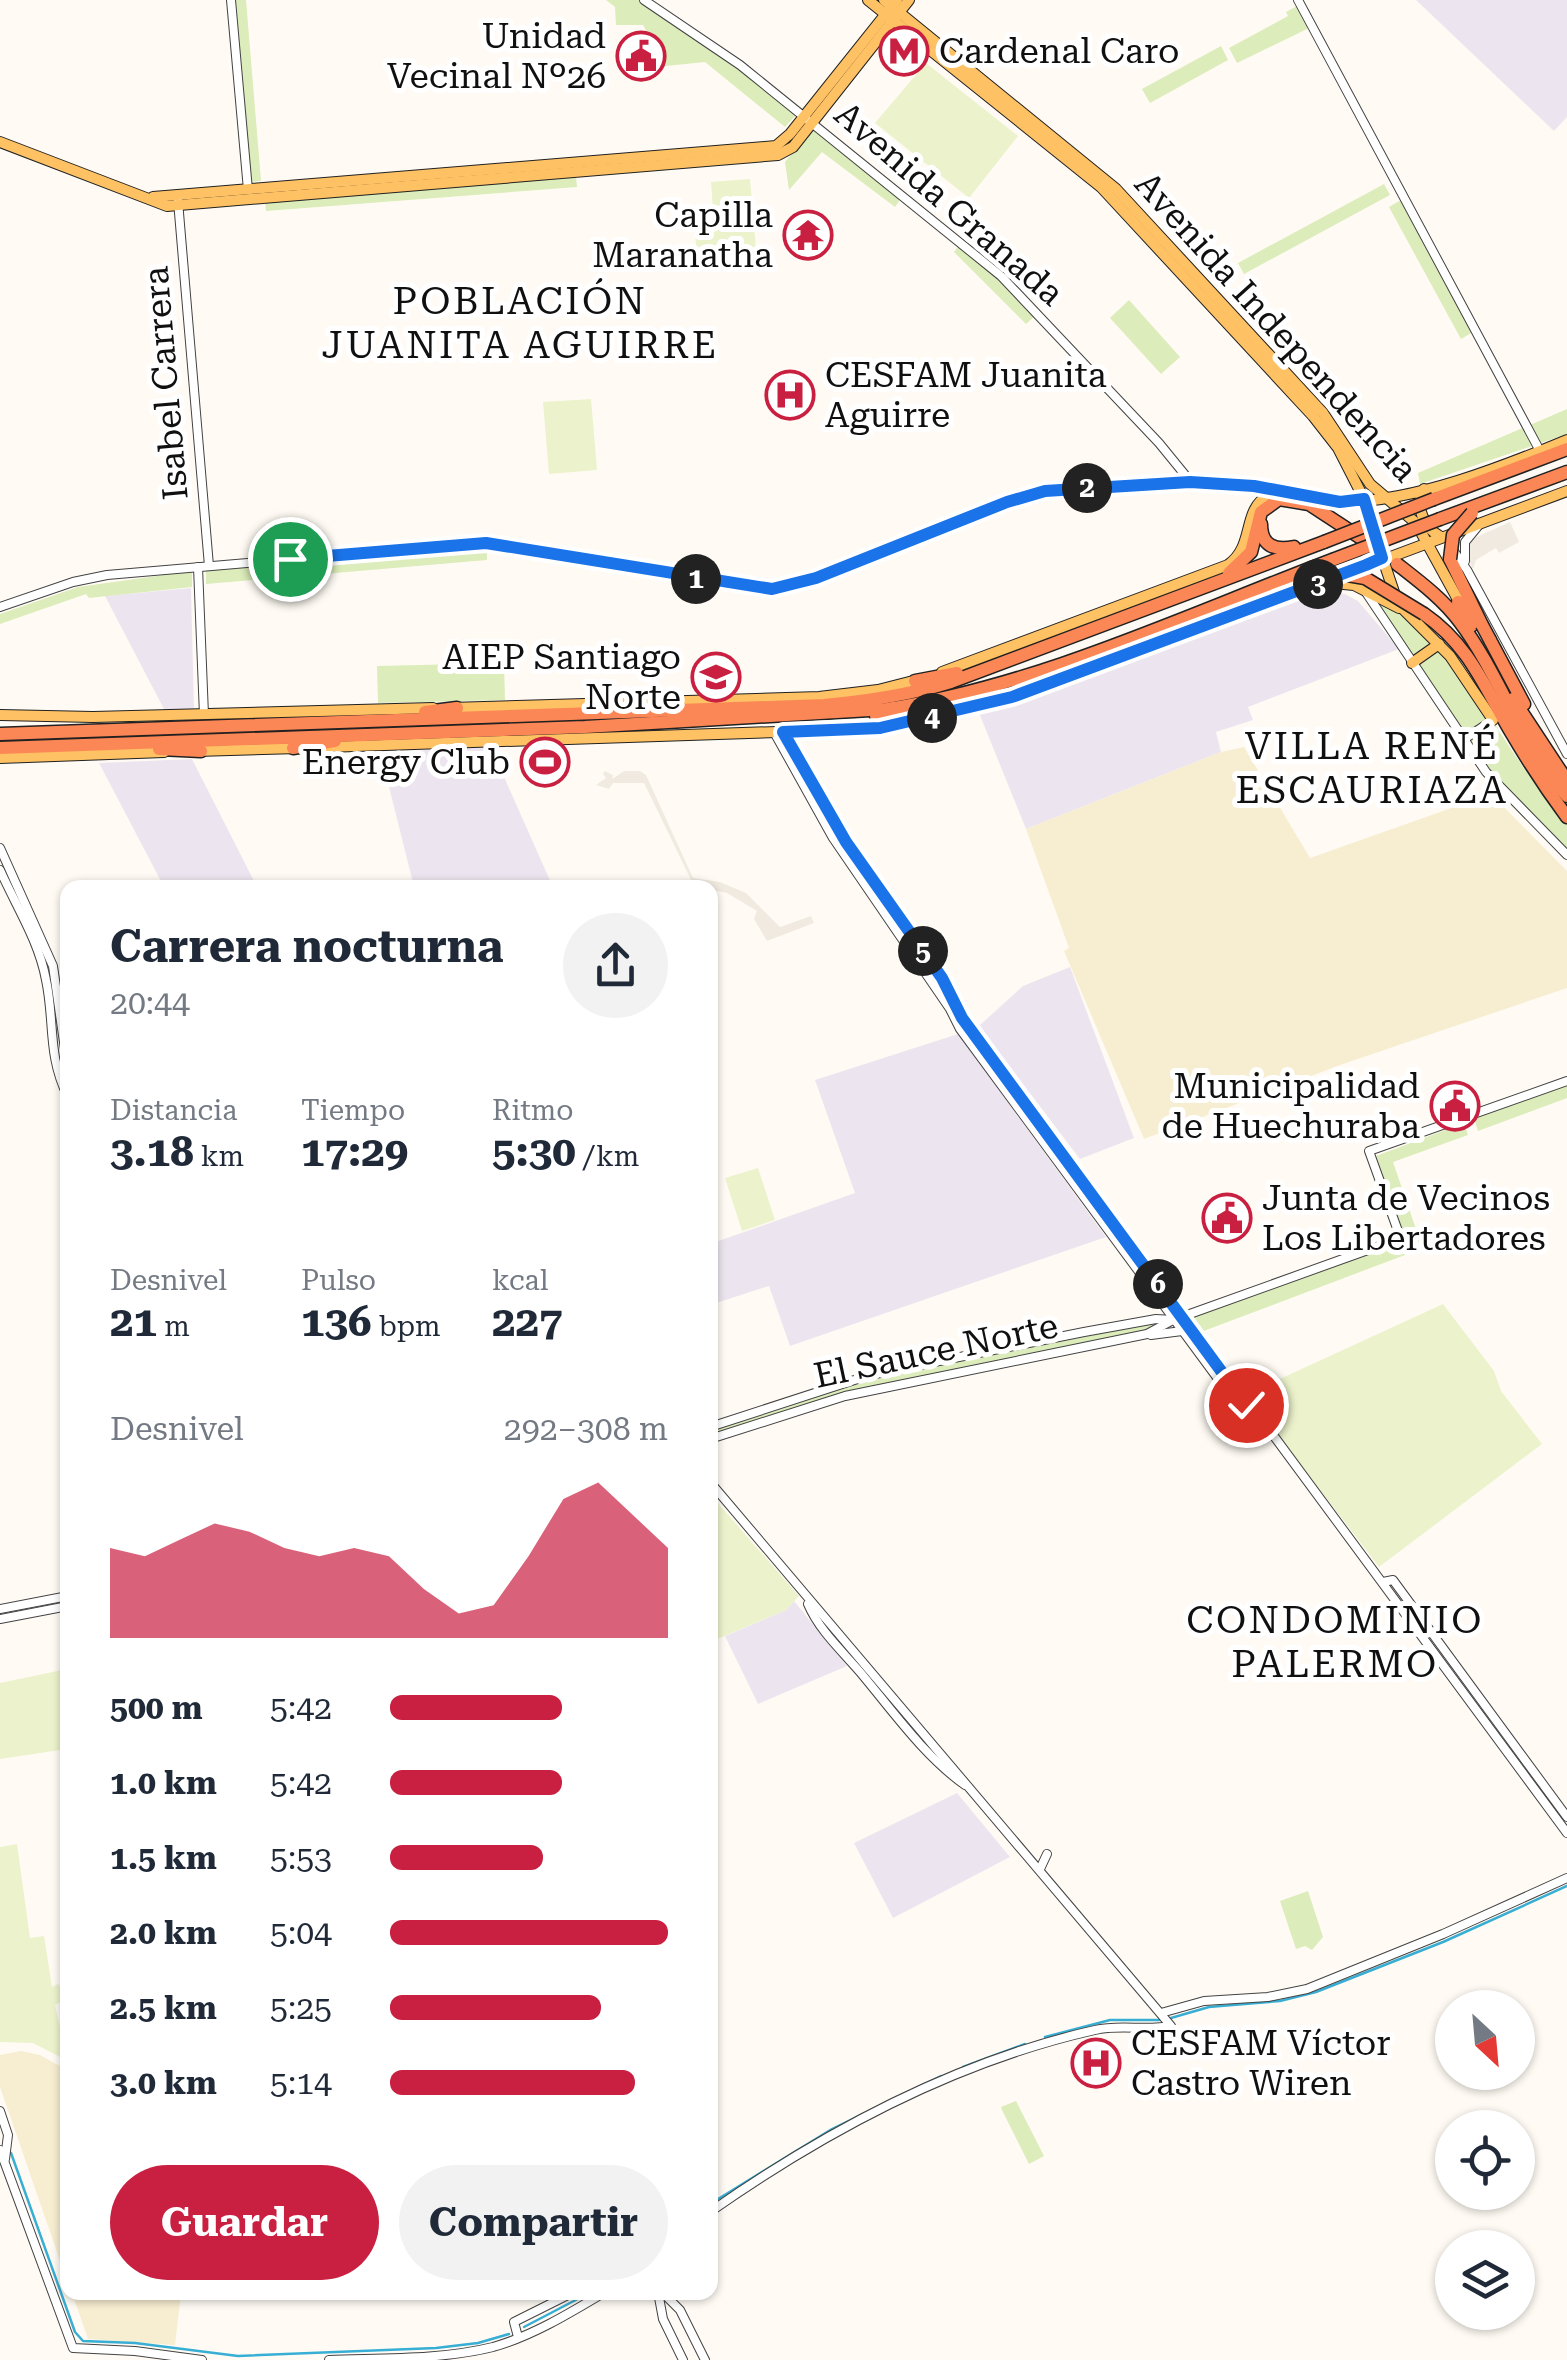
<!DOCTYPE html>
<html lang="es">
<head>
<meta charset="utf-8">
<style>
  :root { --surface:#fff; --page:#f2f2f3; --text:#1f2937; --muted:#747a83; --accent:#c92042 }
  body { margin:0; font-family:"Roboto Serif",serif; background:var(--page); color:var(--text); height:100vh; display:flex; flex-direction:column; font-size:38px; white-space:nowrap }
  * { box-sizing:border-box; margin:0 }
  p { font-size:32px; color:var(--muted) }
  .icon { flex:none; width:55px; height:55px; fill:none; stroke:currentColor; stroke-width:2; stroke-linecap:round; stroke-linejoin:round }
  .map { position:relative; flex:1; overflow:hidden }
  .drawer { position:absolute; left:60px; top:880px; width:658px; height:1420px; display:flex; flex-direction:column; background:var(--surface); border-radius:20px; box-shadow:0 2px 8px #0004 }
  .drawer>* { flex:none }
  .needle { width:65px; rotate:154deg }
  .buttons { position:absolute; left:1435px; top:1990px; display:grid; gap:20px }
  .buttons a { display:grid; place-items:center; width:100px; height:100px; border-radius:50%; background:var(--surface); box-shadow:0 2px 8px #0004; font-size:50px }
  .pin { position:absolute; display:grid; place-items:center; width:85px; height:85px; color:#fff; margin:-42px; border:5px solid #fff; border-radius:50%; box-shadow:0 2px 10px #0007 }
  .km { position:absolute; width:50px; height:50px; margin:-25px; border-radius:50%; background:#222; color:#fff; font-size:28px; line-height:50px; text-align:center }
  .round { display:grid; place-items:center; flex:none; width:105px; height:105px; border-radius:52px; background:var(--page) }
  .head { display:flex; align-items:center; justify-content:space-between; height:170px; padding:0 50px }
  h1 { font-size:45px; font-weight:700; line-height:75px }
  .stats { display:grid; grid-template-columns:repeat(3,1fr); gap:15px; height:170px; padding:10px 50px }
  .stats div { display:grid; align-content:center }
  .stats b { font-size:42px; font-weight:700 }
  .stats small { font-size:28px; font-weight:400 }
  .stats p { font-size:28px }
  .chart { height:280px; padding:20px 50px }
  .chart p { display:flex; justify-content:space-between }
  .chart svg { width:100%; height:180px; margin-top:10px; fill:var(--accent); opacity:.7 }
  .action { display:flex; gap:20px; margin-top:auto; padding:20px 50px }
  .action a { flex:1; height:115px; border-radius:60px; background:var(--accent); color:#fff; font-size:40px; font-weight:700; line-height:115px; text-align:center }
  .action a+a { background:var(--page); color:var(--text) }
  ul { padding:0 50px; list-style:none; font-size:32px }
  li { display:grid; grid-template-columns:160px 120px 1fr; align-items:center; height:75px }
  li i { height:25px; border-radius:12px; background:var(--accent) }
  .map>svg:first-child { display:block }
  .industrial { fill:#ece5ef }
  .farmland { fill:#f7eed1 }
  .green { fill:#dcecba }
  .pitch { fill:#ecf3cc }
  .plaza { fill:#f1eae0 }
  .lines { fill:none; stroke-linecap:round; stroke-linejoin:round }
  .stream { stroke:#38aed4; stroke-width:2.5 }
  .minor-casing { stroke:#434343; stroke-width:10 }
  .major-casing { stroke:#212121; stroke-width:12 }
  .highway-casing { stroke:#212121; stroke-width:15 }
  .minor { stroke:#fff; stroke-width:8 }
  .major { stroke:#fec164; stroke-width:10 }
  .highway { stroke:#fb8756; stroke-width:12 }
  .highway-bridge-casing { stroke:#212121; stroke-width:15; stroke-linecap:butt }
  .highway-bridge { stroke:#fb8756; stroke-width:12 }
  .route-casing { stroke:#fff; stroke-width:20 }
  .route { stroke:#1a73e8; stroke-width:12 }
  .labels { text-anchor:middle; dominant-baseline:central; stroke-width:10; stroke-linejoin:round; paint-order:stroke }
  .poi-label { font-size:35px; fill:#101010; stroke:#fff; text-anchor:end }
  .street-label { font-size:35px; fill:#101010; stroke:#fff }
  .neighbourhood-label { font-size:38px; letter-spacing:2.5px; fill:#101010; stroke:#fff }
</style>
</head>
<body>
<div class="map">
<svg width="1567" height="2360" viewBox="0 0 1567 2360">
  <rect width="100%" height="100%" fill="#fffbf4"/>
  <g class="industrial">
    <polygon points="1416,0 1567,0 1567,117 1554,131"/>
    <polygon points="191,588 194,710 165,711 105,596"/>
    <polygon points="1326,591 1345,594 1358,601 1399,649 1248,707 1253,720 1216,732 1221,752 1026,829 979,713 1066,686"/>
    <polygon points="489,743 552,885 414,887 381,755"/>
    <polygon points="192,759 257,887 164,887 99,763"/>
    <polygon points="1070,967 1134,1138 1080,1159 979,1026 1023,986"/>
    <polygon points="958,1034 1106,1237 790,1346 769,1286 710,1305 710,1244 855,1193 815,1080"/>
    <polygon points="794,1601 847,1666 758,1704 725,1636 786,1610"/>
    <polygon points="957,1793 1010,1857 893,1918 854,1843"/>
  </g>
  <g class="farmland">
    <polygon points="1244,747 1310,858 1491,794 1567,871 1567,988 1343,1064 1144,1139 1064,951 1069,948 1026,829 1221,752"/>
    <polygon points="21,2051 40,2055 67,2070 67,2281 0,2087 0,2055"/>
    <polygon points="72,2293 181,2293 175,2345 88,2339"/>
  </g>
  <g class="green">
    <polygon points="234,0 246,0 261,181 250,182"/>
    <polygon points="606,0 641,0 695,35 797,114 785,127 705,62 656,67 653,42 643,25 616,25 615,7"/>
    <polygon points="1297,6 1309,25 1307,29 1237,63 1229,48 1288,16 1286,12"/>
    <polygon points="1221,46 1228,60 1150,103 1142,89"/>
    <polygon points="813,129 901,198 895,207 822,152 789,190 785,162"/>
    <polygon points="573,175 576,177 577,187 266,211 265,200"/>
    <polygon points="1384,184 1390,195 1244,274 1238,263"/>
    <polygon points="1401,200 1473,332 1461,339 1389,207"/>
    <polygon points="960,244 1036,315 1026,324 954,252"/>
    <polygon points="1129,300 1180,357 1161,374 1110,318"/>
    <polygon points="1567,409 1567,434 1420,484 1418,473"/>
    <polygon points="487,547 487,560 206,584 206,569"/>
    <polygon points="192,571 192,587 89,598 86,594 0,624 0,614 78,587"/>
    <path d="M 1376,600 C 1461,643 1505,756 1567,825 L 1567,849 L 1504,787 L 1472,747 Z"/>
    <polygon points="504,663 505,700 378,703 377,666"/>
    <polygon points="1567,1085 1567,1098 1478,1131 1474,1118"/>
    <polygon points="1464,1123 1468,1135 1393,1162 1419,1238 1419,1242 1407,1245 1376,1156"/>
    <polygon points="1399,1240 1405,1255 1201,1332 1191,1317"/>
    <polygon points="1156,1320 1162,1322 1144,1331 946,1372 710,1437 710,1426 849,1382"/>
    <polygon points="1308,1891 1323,1937 1312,1950 1305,1946 1296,1949 1280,1901"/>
    <polygon points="1016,2101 1044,2156 1029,2164 1002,2110 1001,2107"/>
  </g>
  <g class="pitch">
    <polygon points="926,63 1018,136 969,198 875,123"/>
    <polygon points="750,179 756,250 697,255 694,224 714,223 711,182"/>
    <polygon points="591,399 597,470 549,474 543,402"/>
    <polygon points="758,1168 775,1220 742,1231 725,1178"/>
    <polygon points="1443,1304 1494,1371 1501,1391 1542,1444 1379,1567 1247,1394"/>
    <polygon points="710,1494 799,1596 786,1610 710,1642"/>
    <polygon points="67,1669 67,1749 0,1759 0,1683"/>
    <polygon points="17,1844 30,1938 44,1936 52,1987 58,1984 67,1998 55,2005 64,2045 60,2057 33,2043 0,2042 0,1847"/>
  </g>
  <g class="plaza">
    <polygon points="1510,522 1519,542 1499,553 1496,548 1476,560 1473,569 1467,556 1472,539"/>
    <polygon points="605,771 613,775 612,779 624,771 640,771 646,775 693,878 720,882 746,893 780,927 811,916 814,923 767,941 754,919 757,911 727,893 694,886 644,783 613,783 609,789 596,785 606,778 603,774"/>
  </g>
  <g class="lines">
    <g class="stream">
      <polyline points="1171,2018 1209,2007 1280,2001 1316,1992 1443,1942 1567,1886"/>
      <polyline points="1045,2037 1110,2020 1159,2020"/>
      <polyline points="963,2067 1025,2044"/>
      <polyline points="11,2153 75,2332 83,2341 135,2343 238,2356 436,2348 478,2343 509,2334"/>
      <polyline points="710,2204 832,2129 941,2076"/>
      <polyline points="524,2327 591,2292"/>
    </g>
    <g class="minor-casing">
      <g id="minor">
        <polyline points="231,0 248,190"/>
        <polyline points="644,0 740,65 1001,276 1159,443 1190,481"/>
        <polyline points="1298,0 1540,451"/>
        <polyline points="178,201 209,566"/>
        <polyline points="1451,547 1467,570 1567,754"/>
        <polyline points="1465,561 1465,542 1479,525"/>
        <polyline points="198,567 204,715"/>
        <polyline points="1367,594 1486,772 1567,855"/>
        <polyline points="0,607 73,582 107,575 481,543 771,589 815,578 1007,502 1045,491 1190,481 1276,490"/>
        <polyline points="774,732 833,838 950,1009 960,1029 1224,1387 1265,1424 1567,1833"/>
        <polyline points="783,732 845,842 942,978 956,999 962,1018 1242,1398"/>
        <polyline points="1463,740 1493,720"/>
        <polyline points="0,848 53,966 68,1070"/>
        <path d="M 0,870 C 16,906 39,941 46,980 C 55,1022 47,1055 68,1097"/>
        <polyline points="1151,1335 1182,1331"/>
        <polyline points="710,1427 870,1375 1084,1332 1156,1319 1173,1320"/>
        <polyline points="710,1439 845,1396 1147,1334 1173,1320 1393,1241 1398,1231 1369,1151 1567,1081"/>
        <path d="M 710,1482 L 1171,2026 C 1145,2031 1120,2024 1095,2030 C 957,2061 824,2132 710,2212"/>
        <polyline points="1383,1582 1393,1580 1567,1817"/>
        <path d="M 808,1604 C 819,1630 842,1651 860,1672 C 892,1710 924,1756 965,1785"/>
        <polyline points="0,1609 68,1596"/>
        <polyline points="0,1619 68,1606"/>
        <polyline points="1040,1869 1047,1854"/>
        <polyline points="1161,2013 1204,2001 1268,1997 1307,1989 1443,1934 1567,1878"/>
        <polyline points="0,2111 8,2135 5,2159"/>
        <polyline points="0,2150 73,2348 135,2351 202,2360"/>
        <polyline points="658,2292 663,2319 683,2360"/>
        <polyline points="662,2292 680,2310 705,2360"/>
        <polyline points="518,2337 514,2322 574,2292"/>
        <path d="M 329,2360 C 382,2358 441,2360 493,2347 C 532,2336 570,2313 605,2292"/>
      </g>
    </g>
    <g class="major-casing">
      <g id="major">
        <polyline points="868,0 1101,187 1313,416 1338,448 1360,491 1398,604 1450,656 1493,720"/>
        <polyline points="884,0 1116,189 1323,413 1370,484 1416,523 1461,605"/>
        <polyline points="0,142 167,206 778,155 793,147 909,0"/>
        <polyline points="153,197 776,146 790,134 897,0"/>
        <path d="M 1424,489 C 1414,506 1424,528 1441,537"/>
        <polyline points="1345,574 1567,491"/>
        <polyline points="1323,582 1354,585 1399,608"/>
        <polyline points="1412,663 1439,644"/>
        <path d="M 942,672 L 1228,565 C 1256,545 1241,510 1269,495 C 1292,483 1321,502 1345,502 C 1416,501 1502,467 1567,440"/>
        <polyline points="1058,679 1296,592"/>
        <polyline points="450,708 819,697 878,690 921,679"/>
        <polyline points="0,715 93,717 433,708"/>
        <polyline points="326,747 865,729 923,720 1019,694"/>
        <polyline points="196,751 299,748"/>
        <polyline points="0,758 164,752"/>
      </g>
    </g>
    <g class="highway-casing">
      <g id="highway">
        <polyline points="1434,499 1567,449"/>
        <polyline points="1440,519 1567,472"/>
        <path d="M 1261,524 C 1261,546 1275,551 1294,547"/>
        <polyline points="1450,559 1482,625"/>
        <path d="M 1397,564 C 1420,582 1443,599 1460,622 C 1501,677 1520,744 1567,796"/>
        <polyline points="1229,573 1251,552 1261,512 1279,499 1309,504 1361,538"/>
        <polyline points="1458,602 1471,626"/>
        <polyline points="1240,603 1336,573"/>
        <path d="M 1424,614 C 1469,645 1484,686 1511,732 C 1528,761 1547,790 1567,817"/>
        <polyline points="1490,640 1524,704"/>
        <polyline points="915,681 957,673"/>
        <polyline points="1012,697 1077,664"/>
        <polyline points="1513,699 1567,781"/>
        <polyline points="425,712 457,708"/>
        <polyline points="876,716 923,720"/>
        <path d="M 0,734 L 824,705 C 867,701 909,695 951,682 L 1324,542"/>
        <path d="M 0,748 L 585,727 L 887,709 C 1040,685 1187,615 1332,560"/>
        <polyline points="293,748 335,741"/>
        <polyline points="159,749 201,751"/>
      </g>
    </g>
    <use href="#minor" class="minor"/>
    <use href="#major" class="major"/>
    <use href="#highway" class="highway"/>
    <g class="highway-bridge-casing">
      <g id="highway-bridge">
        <polyline points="1324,542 1434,499"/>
        <polyline points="1450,559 1453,535 1472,513"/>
        <polyline points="1332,560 1440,519"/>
        <polyline points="1336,573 1365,578 1424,614"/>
        <polyline points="1482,625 1490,640"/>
      </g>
    </g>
    <use href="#highway-bridge" class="highway-bridge"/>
  </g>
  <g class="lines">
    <g class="route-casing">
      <polyline id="route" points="290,559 486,543 772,589 816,578 1007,502 1045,491 1190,482 1254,486 1340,502 1364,499 1382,558 1366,565 1012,697 880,728 783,732 846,842 942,978 962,1018 1246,1405"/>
    </g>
    <use href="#route" class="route"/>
  </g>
  <defs>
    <g id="metro-ring" transform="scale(2.5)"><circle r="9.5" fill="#fff" stroke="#c92042" stroke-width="1.5"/><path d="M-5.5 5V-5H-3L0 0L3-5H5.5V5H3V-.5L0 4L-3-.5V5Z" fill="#c92042"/></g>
    <g id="civic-ring" transform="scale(2.5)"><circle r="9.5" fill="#fff" stroke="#c92042" stroke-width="1.5"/><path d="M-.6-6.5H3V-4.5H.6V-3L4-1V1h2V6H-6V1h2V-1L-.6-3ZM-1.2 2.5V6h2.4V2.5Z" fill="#c92042"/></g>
    <g id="temple-ring" transform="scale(2.5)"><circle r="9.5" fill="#fff" stroke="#c92042" stroke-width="1.5"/><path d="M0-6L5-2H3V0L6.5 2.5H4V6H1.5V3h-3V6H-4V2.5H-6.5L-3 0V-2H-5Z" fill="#c92042"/></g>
    <g id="hospital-ring" transform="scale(2.5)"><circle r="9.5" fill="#fff" stroke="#c92042" stroke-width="1.5"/><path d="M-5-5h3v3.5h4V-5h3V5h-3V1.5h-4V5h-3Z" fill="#c92042"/></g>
    <g id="university-ring" transform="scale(2.5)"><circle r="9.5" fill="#fff" stroke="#c92042" stroke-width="1.5"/><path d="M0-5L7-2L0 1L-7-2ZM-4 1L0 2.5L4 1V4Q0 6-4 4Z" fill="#c92042"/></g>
    <g id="stadium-ring" transform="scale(2.5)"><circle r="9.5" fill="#fff" stroke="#c92042" stroke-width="1.5"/><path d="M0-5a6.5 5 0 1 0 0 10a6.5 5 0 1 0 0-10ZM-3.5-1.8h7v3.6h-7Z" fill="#c92042"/></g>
  </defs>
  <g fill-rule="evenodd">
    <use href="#metro-ring" x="904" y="51"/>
    <use href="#civic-ring" x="641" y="56"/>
    <use href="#temple-ring" x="808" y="235"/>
    <use href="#hospital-ring" x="790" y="395"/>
    <use href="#university-ring" x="716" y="677"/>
    <use href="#stadium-ring" x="545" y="762"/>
    <use href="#civic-ring" x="1455" y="1106"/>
    <use href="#civic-ring" x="1227" y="1218"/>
    <use href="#hospital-ring" x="1096" y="2063"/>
  </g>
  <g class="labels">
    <g class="poi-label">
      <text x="606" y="36">Unidad<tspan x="606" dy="40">Vecinal Nº26</tspan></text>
      <text x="939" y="51" text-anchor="start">Cardenal Caro</text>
      <text x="773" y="215">Capilla<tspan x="773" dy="40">Maranatha</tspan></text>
      <text x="825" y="375" text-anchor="start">CESFAM Juanita<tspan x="825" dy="40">Aguirre</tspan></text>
      <text x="681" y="657">AIEP Santiago<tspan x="681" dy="40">Norte</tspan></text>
      <text x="510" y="762">Energy Club</text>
      <text x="1420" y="1086">Municipalidad<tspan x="1420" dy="40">de Huechuraba</tspan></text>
      <text x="1262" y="1198" text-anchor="start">Junta de Vecinos<tspan x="1262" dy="40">Los Libertadores</tspan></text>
      <text x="1131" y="2043" text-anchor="start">CESFAM Víctor<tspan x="1131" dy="40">Castro Wiren</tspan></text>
    </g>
    <g class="street-label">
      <text transform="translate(949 204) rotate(41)">Avenida Granada</text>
      <text transform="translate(1276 327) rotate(48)">Avenida Independencia</text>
      <text transform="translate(166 383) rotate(-95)">Isabel Carrera</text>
      <text transform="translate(936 1351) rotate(-12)">El Sauce Norte</text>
    </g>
    <g class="neighbourhood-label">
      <text x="520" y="301">POBLACIÓN<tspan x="520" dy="44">JUANITA AGUIRRE</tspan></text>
      <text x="1372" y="746">VILLA RENÉ<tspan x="1372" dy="44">ESCAURIAZA</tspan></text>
      <text x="1335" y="1620">CONDOMINIO<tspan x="1335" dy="44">PALERMO</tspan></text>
    </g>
  </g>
</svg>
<div class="buttons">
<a><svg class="needle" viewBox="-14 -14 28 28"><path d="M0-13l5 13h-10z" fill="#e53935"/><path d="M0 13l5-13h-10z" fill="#747a83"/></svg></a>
<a><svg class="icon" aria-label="locate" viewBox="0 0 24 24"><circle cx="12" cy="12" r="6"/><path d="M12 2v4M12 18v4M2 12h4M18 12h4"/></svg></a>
<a><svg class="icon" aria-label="layers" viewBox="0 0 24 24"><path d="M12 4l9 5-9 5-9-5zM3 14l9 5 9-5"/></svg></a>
</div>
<div class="pin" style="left:290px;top:559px;background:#1e9e55"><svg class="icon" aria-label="arrive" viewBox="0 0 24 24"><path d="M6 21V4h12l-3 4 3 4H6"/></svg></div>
<div class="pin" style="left:1246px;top:1405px;background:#d93025"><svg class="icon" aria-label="check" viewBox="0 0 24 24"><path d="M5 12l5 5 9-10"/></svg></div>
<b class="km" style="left:696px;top:579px">1</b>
<b class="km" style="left:1087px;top:488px">2</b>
<b class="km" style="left:1318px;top:584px">3</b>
<b class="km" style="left:932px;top:718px">4</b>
<b class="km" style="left:923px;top:951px">5</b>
<b class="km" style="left:1158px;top:1284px">6</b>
<section class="drawer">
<div class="head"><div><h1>Carrera nocturna</h1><p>20:44</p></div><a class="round"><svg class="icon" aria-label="share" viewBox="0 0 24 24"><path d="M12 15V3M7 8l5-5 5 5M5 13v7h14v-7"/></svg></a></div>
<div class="stats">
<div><p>Distancia</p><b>3.18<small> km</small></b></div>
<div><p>Tiempo</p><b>17:29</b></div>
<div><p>Ritmo</p><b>5:30<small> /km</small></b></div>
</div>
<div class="stats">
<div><p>Desnivel</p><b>21<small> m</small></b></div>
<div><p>Pulso</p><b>136<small> bpm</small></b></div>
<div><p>kcal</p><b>227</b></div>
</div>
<div class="chart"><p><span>Desnivel</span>292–308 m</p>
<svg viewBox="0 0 160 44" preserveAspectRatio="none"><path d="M0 44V22L10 24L20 20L30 16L40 18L50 22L60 24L70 22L80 24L90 32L100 38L110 36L120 24L130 10L140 6L150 14L160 22V44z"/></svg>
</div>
<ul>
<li><b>500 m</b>5:42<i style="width:62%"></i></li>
<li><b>1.0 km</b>5:42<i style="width:62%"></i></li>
<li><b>1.5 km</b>5:53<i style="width:55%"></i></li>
<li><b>2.0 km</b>5:04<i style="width:100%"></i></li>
<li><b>2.5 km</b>5:25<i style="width:76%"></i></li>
<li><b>3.0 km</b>5:14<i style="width:88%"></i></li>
</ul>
<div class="action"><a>Guardar</a><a>Compartir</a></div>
</section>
</div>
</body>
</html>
